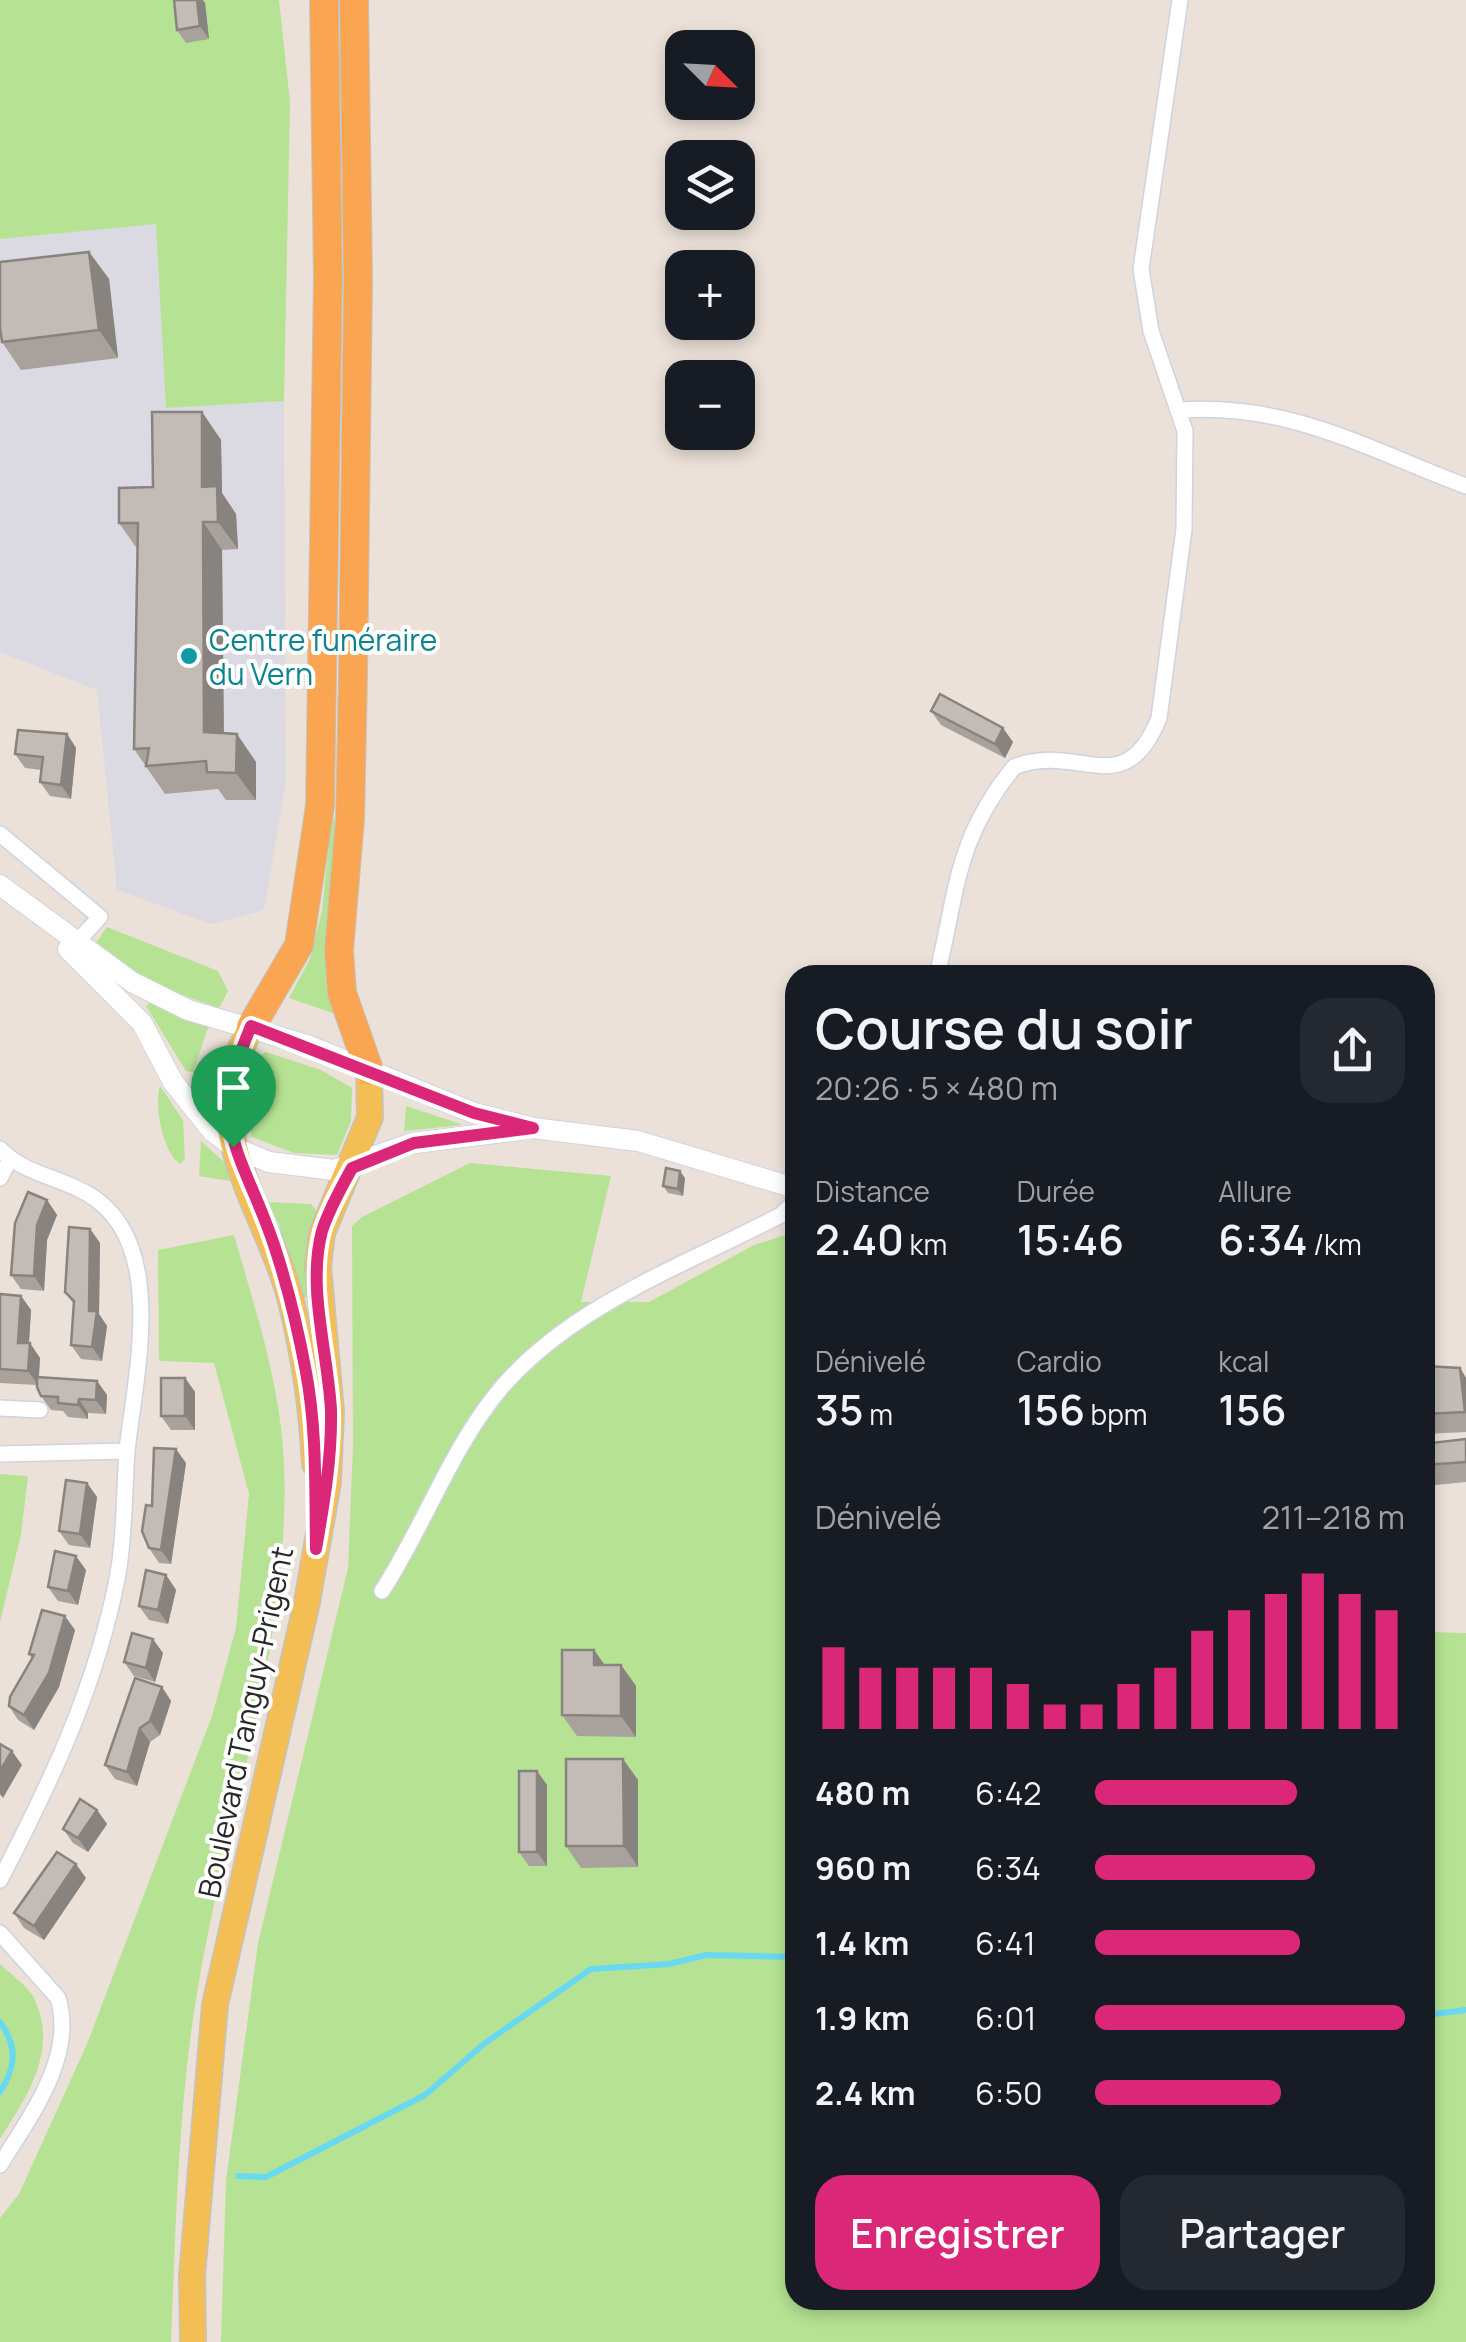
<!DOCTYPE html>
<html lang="fr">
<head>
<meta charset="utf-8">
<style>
  :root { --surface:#171b24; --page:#242831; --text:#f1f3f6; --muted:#9ea1a6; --accent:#db2777 }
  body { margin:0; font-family:Manrope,sans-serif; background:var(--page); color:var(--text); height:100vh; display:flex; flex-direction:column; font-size:38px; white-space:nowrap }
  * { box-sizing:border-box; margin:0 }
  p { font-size:32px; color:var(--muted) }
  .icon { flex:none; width:55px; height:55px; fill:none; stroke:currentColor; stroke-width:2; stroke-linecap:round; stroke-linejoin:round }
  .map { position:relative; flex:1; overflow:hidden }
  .drawer { position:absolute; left:785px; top:965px; width:650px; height:1345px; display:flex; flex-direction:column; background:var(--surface); border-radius:30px; box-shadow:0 5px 15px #0003 }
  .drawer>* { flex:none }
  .needle { width:65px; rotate:114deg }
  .fabs { position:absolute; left:665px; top:30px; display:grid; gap:20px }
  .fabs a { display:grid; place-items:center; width:90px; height:90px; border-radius:20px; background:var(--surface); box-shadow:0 5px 15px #0003; font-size:50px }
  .pin { position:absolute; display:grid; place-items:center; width:85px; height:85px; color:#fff; margin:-102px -42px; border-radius:50% 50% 50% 0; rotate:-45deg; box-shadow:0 0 10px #0007 }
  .pin .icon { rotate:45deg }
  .round { display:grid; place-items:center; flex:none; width:105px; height:105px; border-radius:30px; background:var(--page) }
  .overview { display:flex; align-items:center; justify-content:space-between; height:170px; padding:0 30px }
  h1 { font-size:55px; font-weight:600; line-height:75px }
  .stats { display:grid; grid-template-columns:repeat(3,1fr); gap:15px; height:170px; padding:10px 30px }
  .stats div { display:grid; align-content:center }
  .stats b { font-size:42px; font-weight:600 }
  .stats small { font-size:28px; font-weight:400 }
  .stats p { font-size:28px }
  .chart { height:280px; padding:20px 30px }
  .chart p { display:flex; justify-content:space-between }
  .chart svg { width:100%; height:180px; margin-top:10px; stroke:var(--accent); stroke-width:6 }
  .button { display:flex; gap:20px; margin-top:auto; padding:20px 30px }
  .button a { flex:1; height:115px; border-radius:30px; background:var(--accent); color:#fff; font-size:40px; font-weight:600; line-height:115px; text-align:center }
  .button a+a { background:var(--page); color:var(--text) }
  ul { padding:0 30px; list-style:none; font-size:32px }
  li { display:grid; grid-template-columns:160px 120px 1fr; align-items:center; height:75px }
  li i { height:25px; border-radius:12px; background:var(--accent) }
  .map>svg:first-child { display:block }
  .industrial { fill:#dbdae3 }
  .green { fill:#b6e393 }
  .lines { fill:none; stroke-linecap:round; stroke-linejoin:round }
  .stream { stroke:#68d9f1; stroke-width:6 }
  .minor-casing { stroke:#ced3e1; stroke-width:18 }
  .tertiary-casing { stroke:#ced3e1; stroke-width:22 }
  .primary-casing { stroke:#c3c3c3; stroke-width:28 }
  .trunk-casing { stroke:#c3c3c3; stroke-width:30 }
  .minor { stroke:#fff; stroke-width:15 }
  .tertiary { stroke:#fff; stroke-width:20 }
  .primary { stroke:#f3bf55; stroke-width:25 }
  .trunk { stroke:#f9a552; stroke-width:28 }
  .wall { fill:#a8a19c }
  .shaded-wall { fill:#88837f }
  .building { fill:#c3bbb5; stroke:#88837f; stroke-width:2.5 }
  .route-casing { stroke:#fff; stroke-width:20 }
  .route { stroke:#db2777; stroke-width:12 }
  .culture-dot { fill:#0f9aa8; stroke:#fff; stroke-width:4 }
  .labels { text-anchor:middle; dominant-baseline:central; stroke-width:8; stroke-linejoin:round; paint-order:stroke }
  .culture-label { font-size:30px; fill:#0d838f; stroke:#fff; text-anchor:start }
  .street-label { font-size:30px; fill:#282828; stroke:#fff }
</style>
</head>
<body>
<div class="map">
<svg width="1466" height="2342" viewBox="0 0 1466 2342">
  <rect width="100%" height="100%" fill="#ebe1d8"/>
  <polygon class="industrial" points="157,223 166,408 284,401 286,781 264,910 212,924 117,890 97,690 0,652 0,239"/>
  <g class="green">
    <polygon points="0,0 279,0 290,102 284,401 166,408 156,224 0,239"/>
    <polygon points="332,816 338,824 338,1015 289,998 310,959 322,911"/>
    <polygon points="107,927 218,971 228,991 219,1008 160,987 93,947"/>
    <polygon points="150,1002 209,1025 193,1072 186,1071 146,1006"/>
    <path d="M 266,1052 L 321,1070 L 352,1088 L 351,1121 L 337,1155 L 294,1153 L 252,1137 C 243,1116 241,1063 266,1052 Z"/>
    <path d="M 160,1086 L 183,1120 L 185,1159 L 180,1164 C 162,1152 154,1103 160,1086 Z"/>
    <polygon points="406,1106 458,1123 462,1125 404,1131"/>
    <polygon points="201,1141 225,1163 236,1182 199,1176"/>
    <polygon points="470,1163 611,1176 581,1302 649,1302 754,1245 795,1232 795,2300 1425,2300 1425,1632 1466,1633 1466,2342 221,2342 226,2181 258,1943 348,1568 353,1447 352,1226 362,1217"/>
    <polygon points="267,1202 311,1204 316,1210 306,1248 307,1297 301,1298 279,1224"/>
    <path d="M 234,1235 C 255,1309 281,1385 284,1464 C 291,1641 227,1814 198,1987 C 178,2103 176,2224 171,2342 L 0,2342 L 0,2218 L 19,2194 L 87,2044 L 212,1716 L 236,1628 L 249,1494 L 214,1363 L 159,1361 L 158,1250 Z"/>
    <polygon points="0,1474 28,1476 21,1534 0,1622"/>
    <path d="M 0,1964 C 10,1974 28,1986 34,1998 C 59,2051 27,2096 0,2139 Z"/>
  </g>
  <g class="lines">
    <g class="stream">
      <polyline points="1425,2015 1466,2010"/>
      <path d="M 0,2022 C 18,2047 16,2067 0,2092"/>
      <polyline points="238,2176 266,2177 425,2095 485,2043 591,1969 669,1964 706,1955 795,1957"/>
    </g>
    <g class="minor-casing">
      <g id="minor">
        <path d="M 1181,410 C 1291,403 1367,449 1466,486"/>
        <polyline points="0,834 100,917 76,943"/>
        <path d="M 937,975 C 958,889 955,840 1014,767 C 1078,741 1124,805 1159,718 L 1184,529 L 1185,431 L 1151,331 L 1141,269 L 1180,0"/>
        <path d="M 0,1149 C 24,1174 59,1177 88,1194 C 169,1241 135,1375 127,1451"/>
        <polyline points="0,1178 10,1159"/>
        <polyline points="0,1408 40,1410"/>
        <path d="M 0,1454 L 127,1451 C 124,1491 125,1534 118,1574 C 97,1685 52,1780 0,1880"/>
        <path d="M 382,1591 C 425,1525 451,1447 502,1387 C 574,1304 687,1264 781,1215 L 795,1201"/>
        <path d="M 0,1933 L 58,1998 C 76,2057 29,2118 0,2165"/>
      </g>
    </g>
    <g class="tertiary-casing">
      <g id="tertiary">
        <polyline points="0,885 132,982 188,1010 307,1045 474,1113 533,1128 638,1141 795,1188"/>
        <polyline points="68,949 142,1023 173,1082 212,1131 233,1147 269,1162 334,1170 413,1143 519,1130"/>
      </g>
    </g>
    <g class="primary-casing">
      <g id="primary">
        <path d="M 251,1027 C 245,1040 237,1055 233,1069 C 212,1147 271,1224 290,1297 C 304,1352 312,1407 315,1464"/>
        <polyline points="193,2342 192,2276 215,2005 307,1602 328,1482 331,1412 318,1266 322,1233 370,1117 369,1070"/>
      </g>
    </g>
    <g class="trunk-casing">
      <g id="trunk">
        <polyline points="354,0 358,281 353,673 350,819 339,950 342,993 369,1070"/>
        <polyline points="251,1027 299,945 320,806 328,278 324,0"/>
      </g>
    </g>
    <use href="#minor" class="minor"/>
    <use href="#tertiary" class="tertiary"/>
    <use href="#primary" class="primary"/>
    <use href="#trunk" class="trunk"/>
  </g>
  <g class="wall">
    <polygon points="205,3 209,39 186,43 177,30"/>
    <polygon points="89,252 109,279 118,358 21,370 2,342"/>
    <polygon points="202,412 221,440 222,493 236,514 238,549 222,550 224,733 256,762 256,800 226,800 218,789 165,794 134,749 138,550 119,523 153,487"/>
    <polygon points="931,711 1013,742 1005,758 941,725"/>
    <polygon points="67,734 76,748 71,799 50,796 40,782 42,770 25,768 15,754"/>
    <polygon points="685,1178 683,1196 668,1193 663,1186"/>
    <polygon points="47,1200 57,1215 47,1240 44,1291 21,1289 11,1275"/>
    <polygon points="90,1229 100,1243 99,1314 107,1326 102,1361 81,1359 71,1345 74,1304 65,1292"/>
    <polygon points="0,1294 21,1296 31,1310 29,1343 40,1358 39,1377 97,1381 107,1395 106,1414 88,1413 88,1419 68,1417 63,1411 51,1410 41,1396 37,1385 0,1383"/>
    <polygon points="1425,1366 1460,1368 1466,1378 1466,1432 1425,1434"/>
    <polygon points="185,1378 195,1392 195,1430 171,1430 161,1416"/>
    <polygon points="1466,1439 1466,1482 1425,1486 1425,1448"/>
    <polygon points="186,1463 171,1564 159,1563 149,1548 152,1506"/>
    <polygon points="87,1483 97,1497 90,1548 69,1545 59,1531"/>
    <polygon points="86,1570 78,1605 58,1601 48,1587"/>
    <polygon points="166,1575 176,1590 168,1624 149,1620 139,1606"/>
    <polygon points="75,1630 59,1687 34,1730 18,1720 9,1706 32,1659 29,1654"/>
    <polygon points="594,1650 604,1665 621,1665 636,1686 636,1737 577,1736 562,1715"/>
    <polygon points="163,1653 155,1682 134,1676 124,1662"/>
    <polygon points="162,1687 171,1701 160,1735 150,1742 137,1786 115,1779 105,1765"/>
    <polygon points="537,1771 547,1785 547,1866 529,1866 519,1852"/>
    <polygon points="638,1780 638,1867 581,1868 566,1846"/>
    <polygon points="97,1810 107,1824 88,1852 73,1843 63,1829"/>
    <polygon points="86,1878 44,1940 24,1928 14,1913"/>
  </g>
  <g class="shaded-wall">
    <polygon points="197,0 203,0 205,3 209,39 200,26"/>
    <polygon points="89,252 109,279 118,358 99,330"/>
    <polygon points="202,412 221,440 222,493 236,514 238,549 218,522 202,487"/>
    <polygon points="203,522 222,550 224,760 204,732"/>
    <polygon points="1003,728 1013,742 1005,758 995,744"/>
    <polygon points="67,734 76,748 71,799 61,785"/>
    <polygon points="237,734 256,762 256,800 236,773"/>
    <polygon points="680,1171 685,1178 683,1196 678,1189"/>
    <polygon points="47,1200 57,1215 47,1240 44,1291 34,1276 37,1225"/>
    <polygon points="90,1229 100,1243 99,1314 107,1326 102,1361 92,1347 89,1311"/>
    <polygon points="21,1296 31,1310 28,1357 18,1343"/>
    <polygon points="30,1343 40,1358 38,1385 28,1371"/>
    <polygon points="1460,1368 1466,1378 1466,1413 1465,1412"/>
    <polygon points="185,1378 195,1392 195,1430 185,1416"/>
    <polygon points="97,1381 107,1395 106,1414 96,1400"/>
    <polygon points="79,1399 88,1413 88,1419 78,1405"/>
    <polygon points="176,1449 186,1463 171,1564 161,1550"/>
    <polygon points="87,1483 97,1497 90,1548 80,1534"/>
    <polygon points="76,1556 86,1570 78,1605 68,1591"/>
    <polygon points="166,1575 176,1590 168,1624 158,1610"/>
    <polygon points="65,1616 75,1630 59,1687 34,1730 24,1715"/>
    <polygon points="153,1639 163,1653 155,1682 146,1668"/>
    <polygon points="594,1650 609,1671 594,1665"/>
    <polygon points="621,1665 636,1686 636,1737 621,1716"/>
    <polygon points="162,1687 171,1701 160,1735 150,1721"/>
    <polygon points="140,1728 150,1742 137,1786 127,1772"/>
    <polygon points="12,1751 22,1765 3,1798 0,1794 0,1771"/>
    <polygon points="623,1759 638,1780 638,1867 624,1846"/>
    <polygon points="537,1771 547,1785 547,1866 537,1852"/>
    <polygon points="97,1810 107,1824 88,1852 78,1838"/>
    <polygon points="76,1864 86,1878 44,1940 34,1926"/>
  </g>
  <g class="building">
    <polygon points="174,0 197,0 200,26 177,30"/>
    <polygon points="89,252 99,330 2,342 0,328 0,262"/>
    <polygon points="152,412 202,412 202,487 217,486 218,522 203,522 204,732 237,734 236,773 207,772 206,761 146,766 149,748 134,749 138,523 119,523 119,488 153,487"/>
    <polygon points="940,694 1003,728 995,744 931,711"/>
    <polygon points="18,730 67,734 61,785 40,782 43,757 15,754"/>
    <polygon points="666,1168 680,1171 678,1189 663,1186"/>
    <polygon points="28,1192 47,1200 37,1225 34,1276 11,1275 15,1223"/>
    <polygon points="69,1227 90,1229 89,1311 97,1311 92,1347 71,1345 74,1301 65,1292"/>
    <polygon points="0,1294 21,1296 18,1343 30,1343 28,1371 0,1369"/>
    <polygon points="1425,1366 1460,1368 1465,1412 1425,1414"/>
    <polygon points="37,1377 97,1381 96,1400 79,1399 78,1405 58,1403 58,1397 41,1396 37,1387"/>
    <rect x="161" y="1378" width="24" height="38"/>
    <polygon points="1466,1439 1466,1462 1425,1465 1425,1448 1432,1447 1431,1443"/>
    <polygon points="154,1448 176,1449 161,1550 149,1548 142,1531 146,1505 152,1506"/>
    <polygon points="66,1480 87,1483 80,1534 59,1531"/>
    <polygon points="55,1551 76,1556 68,1591 48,1587"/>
    <polygon points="146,1570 166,1575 158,1610 139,1606"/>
    <polygon points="42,1610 65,1616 49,1673 24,1715 9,1706 10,1697 34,1655 29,1654"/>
    <polygon points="132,1633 153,1639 146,1668 124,1662"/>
    <polygon points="562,1650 594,1650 594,1665 621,1665 621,1716 562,1715"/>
    <polygon points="135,1678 162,1687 150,1721 140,1728 127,1772 105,1765"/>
    <polygon points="0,1744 12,1751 0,1771"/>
    <polygon points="566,1759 623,1759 624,1846 566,1846"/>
    <rect x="519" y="1771" width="18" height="81"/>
    <polygon points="80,1799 97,1810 78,1838 63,1829"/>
    <polygon points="57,1852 76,1864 34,1926 14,1913"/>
  </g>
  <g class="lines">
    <g class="route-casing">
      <path id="route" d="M 251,1026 L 474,1113 L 533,1128 L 414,1143 L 352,1168 C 341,1188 329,1209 322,1231 C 307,1287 328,1353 331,1410 C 332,1457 324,1503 316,1549 C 315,1491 317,1430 306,1372 C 298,1329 288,1287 274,1245 C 242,1150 206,1131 251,1026 Z"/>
    </g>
    <use href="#route" class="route"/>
  </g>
  <circle class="culture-dot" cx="189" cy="656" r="10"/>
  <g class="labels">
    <g class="culture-label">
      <text x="209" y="639">Centre funéraire<tspan x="209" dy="34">du Vern</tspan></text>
    </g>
    <g class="street-label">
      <text transform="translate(245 1722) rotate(-78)">Boulevard Tanguy-Prigent</text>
    </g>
  </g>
</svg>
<div class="fabs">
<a><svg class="needle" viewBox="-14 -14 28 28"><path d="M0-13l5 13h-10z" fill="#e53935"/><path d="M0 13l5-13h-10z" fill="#9ea1a6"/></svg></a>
<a><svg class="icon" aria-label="layers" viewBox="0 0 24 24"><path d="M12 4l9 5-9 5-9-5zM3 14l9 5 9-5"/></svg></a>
<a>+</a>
<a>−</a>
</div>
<div class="pin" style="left:233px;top:1147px;background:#1e9e55"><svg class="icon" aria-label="arrive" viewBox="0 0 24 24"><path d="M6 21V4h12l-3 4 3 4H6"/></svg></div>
<section class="drawer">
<div class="overview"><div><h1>Course du soir</h1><p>20:26 · 5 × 480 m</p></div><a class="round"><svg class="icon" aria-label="share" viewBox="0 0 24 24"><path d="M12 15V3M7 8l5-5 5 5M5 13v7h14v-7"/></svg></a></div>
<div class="stats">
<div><p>Distance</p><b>2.40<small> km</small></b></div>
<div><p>Durée</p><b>15:46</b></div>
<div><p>Allure</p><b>6:34<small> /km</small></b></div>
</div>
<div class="stats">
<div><p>Dénivelé</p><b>35<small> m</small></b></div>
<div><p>Cardio</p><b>156<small> bpm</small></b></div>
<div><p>kcal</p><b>156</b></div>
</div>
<div class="chart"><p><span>Dénivelé</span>211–218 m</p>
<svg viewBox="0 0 160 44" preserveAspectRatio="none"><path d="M5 44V24M15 44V29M25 44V29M35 44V29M45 44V29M55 44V33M65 44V38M75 44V38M85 44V33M95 44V29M105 44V20M115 44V15M125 44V11M135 44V6M145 44V11M155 44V15"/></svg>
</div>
<ul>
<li><b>480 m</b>6:42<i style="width:65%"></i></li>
<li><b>960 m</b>6:34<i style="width:71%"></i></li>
<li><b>1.4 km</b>6:41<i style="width:66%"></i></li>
<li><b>1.9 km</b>6:01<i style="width:100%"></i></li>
<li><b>2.4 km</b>6:50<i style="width:60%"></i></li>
</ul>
<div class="button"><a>Enregistrer</a><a>Partager</a></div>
</section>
</div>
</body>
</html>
